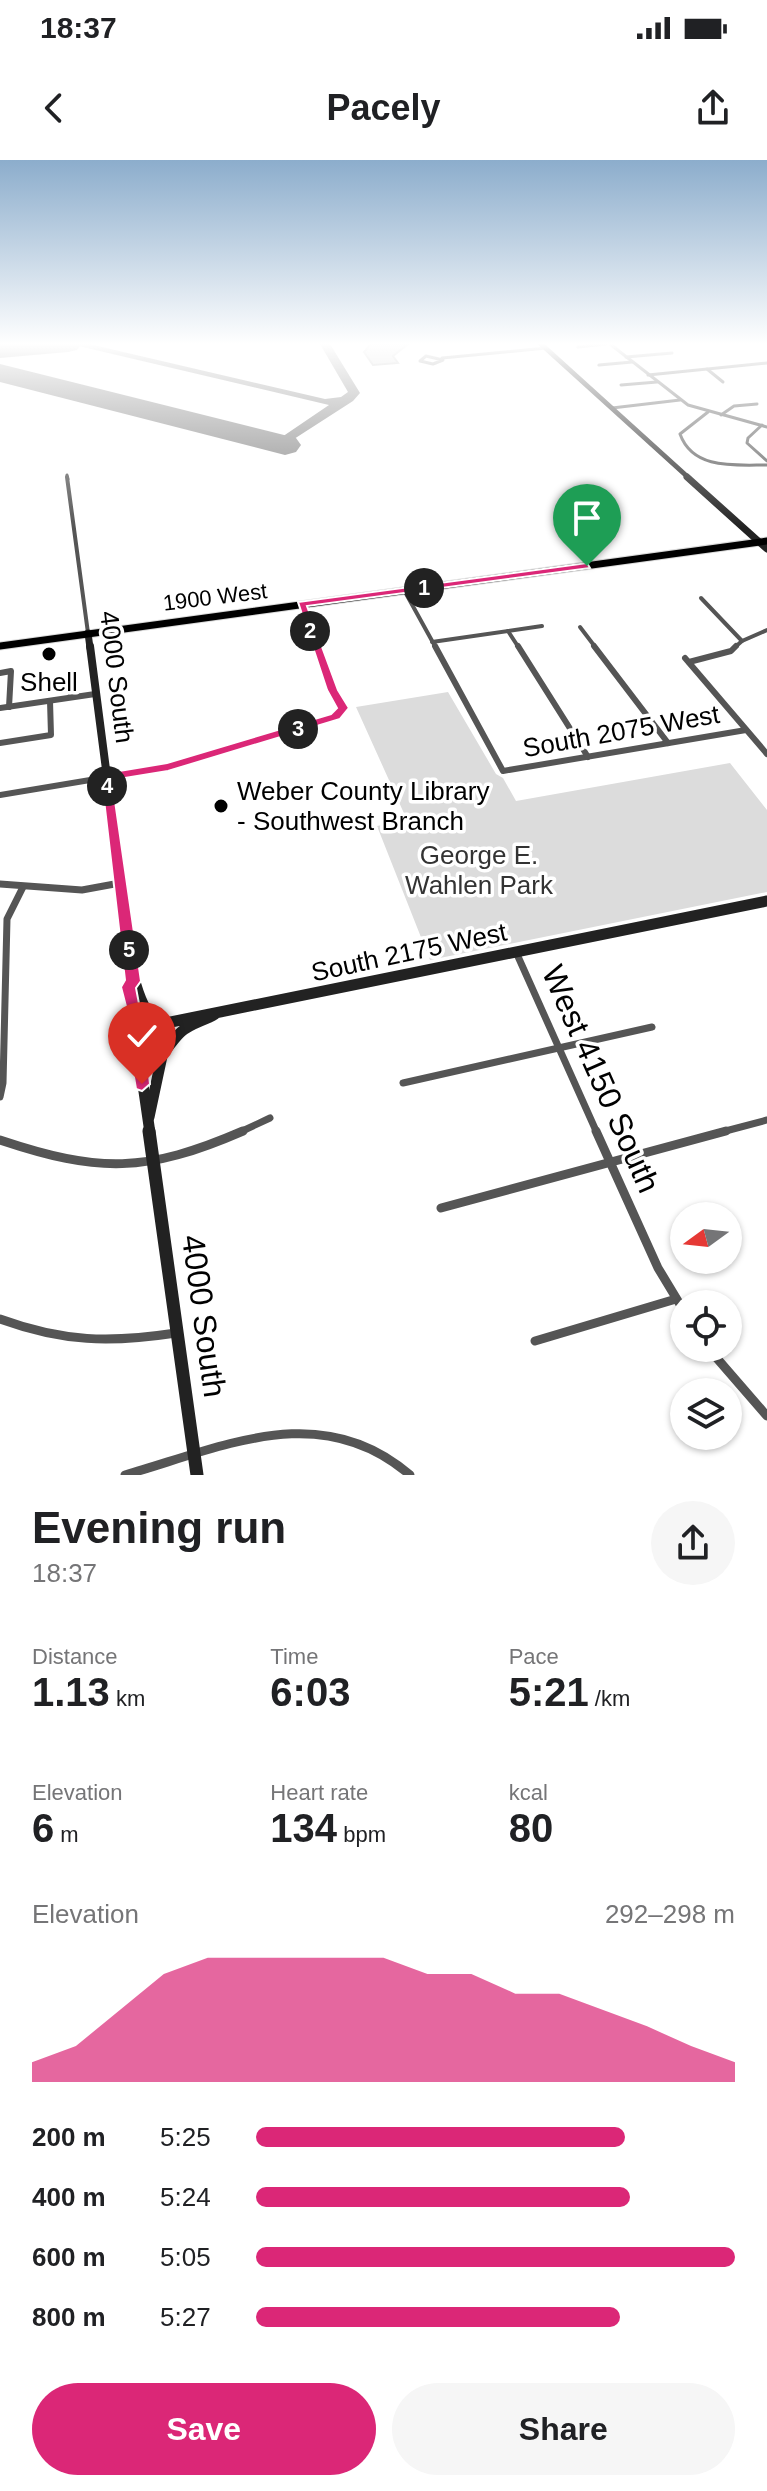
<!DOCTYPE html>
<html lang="en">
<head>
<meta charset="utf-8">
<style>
  :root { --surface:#fff; --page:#f6f6f6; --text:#202124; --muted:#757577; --accent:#db2777 }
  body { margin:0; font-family:Helvetica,sans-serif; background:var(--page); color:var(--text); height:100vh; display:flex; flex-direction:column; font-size:30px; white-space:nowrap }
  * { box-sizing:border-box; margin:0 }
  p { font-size:26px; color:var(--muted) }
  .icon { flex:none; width:44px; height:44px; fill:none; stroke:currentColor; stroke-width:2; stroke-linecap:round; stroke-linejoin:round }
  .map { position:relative; height:1315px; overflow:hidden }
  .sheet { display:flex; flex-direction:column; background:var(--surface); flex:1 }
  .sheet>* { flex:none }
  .needle { width:52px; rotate:255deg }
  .tools { position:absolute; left:670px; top:1042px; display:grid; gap:16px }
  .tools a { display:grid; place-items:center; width:72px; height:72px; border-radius:50%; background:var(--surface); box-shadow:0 2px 6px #0004; font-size:40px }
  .pin { position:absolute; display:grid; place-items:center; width:68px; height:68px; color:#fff; margin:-82px -34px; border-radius:50% 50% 50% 0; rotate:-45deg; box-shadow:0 0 8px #0007 }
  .pin .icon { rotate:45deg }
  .km { position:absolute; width:40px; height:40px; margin:-20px; border-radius:50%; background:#222; color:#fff; font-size:22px; line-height:40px; text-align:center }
  .round { display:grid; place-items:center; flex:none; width:84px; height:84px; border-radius:42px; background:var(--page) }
  .overview { display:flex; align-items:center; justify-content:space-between; height:136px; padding:0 32px }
  h1 { font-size:44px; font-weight:700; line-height:60px }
  .stats { display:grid; grid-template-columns:repeat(3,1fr); gap:12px; height:136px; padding:8px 32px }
  .stats div { display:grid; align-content:center }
  .stats b { font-size:40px; font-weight:700 }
  .stats small { font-size:22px; font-weight:400 }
  .stats p { font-size:22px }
  .chart { height:224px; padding:16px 32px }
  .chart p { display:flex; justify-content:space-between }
  .chart svg { width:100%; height:144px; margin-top:8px; fill:var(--accent); opacity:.7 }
  .button { display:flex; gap:16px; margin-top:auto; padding:16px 32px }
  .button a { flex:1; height:92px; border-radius:48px; background:var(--accent); color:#fff; font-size:32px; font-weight:700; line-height:92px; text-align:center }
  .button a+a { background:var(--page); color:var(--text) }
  ul { padding:0 32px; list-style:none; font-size:26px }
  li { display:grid; grid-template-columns:128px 96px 1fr; align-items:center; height:60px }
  li i { height:20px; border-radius:10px; background:var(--accent) }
  .status { display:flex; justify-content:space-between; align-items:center; height:56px; padding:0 40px; background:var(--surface); direction:ltr }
  .status svg { height:22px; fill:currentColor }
  header { display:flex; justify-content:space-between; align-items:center; height:104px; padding:0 32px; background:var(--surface); font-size:36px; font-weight:700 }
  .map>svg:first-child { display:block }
  .green { fill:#dcdcdc }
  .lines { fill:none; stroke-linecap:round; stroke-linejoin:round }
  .taxiway { fill:#808080; fill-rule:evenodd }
  .runway { fill:#808080; fill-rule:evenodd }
  .building { fill:#c4c4c4; stroke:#999; stroke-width:2 }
  .primary-casing { stroke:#dbdbdb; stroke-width:9 }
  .street-far4 { stroke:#555; stroke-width:3 }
  .street-far3 { stroke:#555; stroke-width:4 }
  .street-far2 { stroke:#555; stroke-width:6 }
  .street-far1 { stroke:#555; stroke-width:7 }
  .street { stroke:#555; stroke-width:9 }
  .secondary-far4 { stroke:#222; stroke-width:5 }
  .secondary-far3 { stroke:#222; stroke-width:7 }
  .secondary-far2 { stroke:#222; stroke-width:8 }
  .secondary-far1 { stroke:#222; stroke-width:11 }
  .secondary { stroke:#222; stroke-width:13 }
  .primary { stroke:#000; stroke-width:7 }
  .route { fill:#db2777; stroke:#fff; stroke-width:2 }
  .poi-dot { fill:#000; stroke:#fff; stroke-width:3 }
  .labels { text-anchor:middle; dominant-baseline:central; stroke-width:7; stroke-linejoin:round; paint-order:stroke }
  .far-street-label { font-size:22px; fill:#000; stroke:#fff }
  .street-label { font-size:26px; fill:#000; stroke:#fff }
  .poi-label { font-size:26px; fill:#000; stroke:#fff }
  .park-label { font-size:26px; fill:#333; stroke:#fff }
  .near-street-label { font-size:32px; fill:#000; stroke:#fff }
</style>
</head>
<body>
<div class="status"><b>18:37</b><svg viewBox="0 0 49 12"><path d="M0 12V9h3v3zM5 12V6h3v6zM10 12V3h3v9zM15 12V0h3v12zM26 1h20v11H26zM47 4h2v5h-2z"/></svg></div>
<header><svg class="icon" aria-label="back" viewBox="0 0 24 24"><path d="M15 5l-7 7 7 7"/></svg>Pacely<svg class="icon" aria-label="share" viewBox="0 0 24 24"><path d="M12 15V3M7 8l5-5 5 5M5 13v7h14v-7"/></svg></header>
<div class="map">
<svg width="767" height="1315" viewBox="0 0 767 1315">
  <rect width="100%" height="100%" fill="#fff"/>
  <polygon class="green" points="448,532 496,614 503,618 516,641 730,603 767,650 767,732 430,800 377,666 407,660 356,547"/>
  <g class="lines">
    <g class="taxiway">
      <polygon points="54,184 35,190 30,187"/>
      <polygon points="70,184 89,184 325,239 341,237 348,232 320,184 330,184 360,233 353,241 280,288 276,287 276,281 329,245"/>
    </g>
    <g class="runway">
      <polygon points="0,184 81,184 77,190 68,192 0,198"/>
      <polygon points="0,204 296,278 301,285 296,292 285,295 0,222"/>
    </g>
  </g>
  <polygon class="building" points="371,184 408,184 393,196 398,203 373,205 364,192"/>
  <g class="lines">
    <g class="primary-casing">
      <polyline id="primary" points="0,486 767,381"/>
    </g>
    <g class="street-far4">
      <polyline points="610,184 688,245 767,267"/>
      <polyline points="578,187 605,184"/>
      <polygon points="426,196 443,200 433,204 420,201"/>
      <polyline points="626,197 672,193"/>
      <polyline points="442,198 546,188"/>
      <polyline points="599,205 632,202"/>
      <polyline points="707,209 723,222"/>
      <polyline points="648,215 767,203"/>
      <polyline points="621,225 657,222"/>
      <polyline points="612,248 680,240"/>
      <path d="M 708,252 L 680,274 C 693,310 735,305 767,305"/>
      <polyline points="721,255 734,246 757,244"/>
      <polyline points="762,265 748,278 747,283 767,301"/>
      <polyline points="67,315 68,319"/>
    </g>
    <g class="street-far3">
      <polyline points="67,317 88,473"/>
      <polyline points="404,430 436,488"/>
      <polyline points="701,438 742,481"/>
      <polyline points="301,444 317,488"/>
      <polyline points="580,467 596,488"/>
      <polyline points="508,471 519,488"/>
      <polyline points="432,482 542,466"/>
      <polyline points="734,488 742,481 767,470"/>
    </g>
    <g class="street-far2">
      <polyline points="435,486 503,611 746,570"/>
      <polyline points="518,486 588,597"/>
      <polyline points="594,486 668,583"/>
      <polyline points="685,498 767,594"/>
      <polyline points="689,502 731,491 736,486"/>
      <polyline points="0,513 11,511 9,547"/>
      <polyline points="70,517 71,537"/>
      <polyline points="0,548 95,534"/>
      <polyline points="0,583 51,575 50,541"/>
      <polyline points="0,635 168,607 335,557 343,548 332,530 316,486"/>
    </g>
    <g class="street-far1">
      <polyline points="0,724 82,730 120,723"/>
      <polyline points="516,792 597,973"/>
      <polyline points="403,923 652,867"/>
      <polyline points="0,937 3,923 7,759 23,727"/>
      <polyline points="238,973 270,958"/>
      <polyline points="718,973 767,960"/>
    </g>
    <g class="street">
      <polyline points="596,971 658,1108 684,1151"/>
      <path d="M 0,980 C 99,1013 146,1013 243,971"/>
      <polyline points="441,1048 726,971"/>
      <path d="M 0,1159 C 63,1182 110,1183 176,1173"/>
      <polyline points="535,1181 676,1139"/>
      <polyline points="708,1188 767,1256"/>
      <path d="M 125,1315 C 223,1287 321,1238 410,1315"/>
    </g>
    <polyline class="secondary-far4" points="541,184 690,319"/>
    <g class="secondary-far3">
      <polyline points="687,317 767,389"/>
      <polyline points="88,473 90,488"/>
    </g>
    <polyline class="secondary-far2" points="90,486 118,702"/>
    <g class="secondary-far1">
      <path d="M 117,700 C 123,742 126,833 155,862"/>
      <polyline points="133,821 128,827 139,867"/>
      <path d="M 215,854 C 204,861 191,863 181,872 C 168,884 167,895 148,900 L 132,890 L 132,876 L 150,863 L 166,863 L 767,741"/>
      <polyline points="139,897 150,973"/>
      <polyline points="149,957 162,896"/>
    </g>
    <polyline class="secondary" points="149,971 197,1315"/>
    <use href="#primary" class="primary"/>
  </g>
  <linearGradient id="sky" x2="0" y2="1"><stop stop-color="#8cadcc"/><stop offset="0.5" stop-color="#fff"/><stop offset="1" stop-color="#fff" stop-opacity="0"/></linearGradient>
  <rect width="767" height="368" fill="url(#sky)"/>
  <polygon class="route" points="587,403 590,408 307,446 338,530 349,548 340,559 168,611 112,620 141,821 136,828 140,849 147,867 139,884 147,897 150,924 142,931 136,929 131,899 123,886 131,866 121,827 125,820 101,614 167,603 331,554 337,548 327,530 298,442"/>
  <g class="poi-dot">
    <circle cx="49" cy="494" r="8"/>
    <circle cx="221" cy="646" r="8"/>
  </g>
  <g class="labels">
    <g class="far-street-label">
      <text transform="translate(215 437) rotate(-7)">1900 West</text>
    </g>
    <g class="street-label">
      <text transform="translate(117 517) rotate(83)">4000 South</text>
      <text transform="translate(621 571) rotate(-10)">South 2075 West</text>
      <text transform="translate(409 792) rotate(-12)">South 2175 West</text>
    </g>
    <g class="poi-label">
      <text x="49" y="522">Shell</text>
      <text x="237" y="631" text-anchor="start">Weber County Library<tspan x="237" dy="30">- Southwest Branch</tspan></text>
    </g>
    <g class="park-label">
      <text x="479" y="695">George E.<tspan x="479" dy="30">Wahlen Park</tspan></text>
    </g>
    <g class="near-street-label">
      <text transform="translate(601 919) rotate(66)">West 4150 South</text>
      <text transform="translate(204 1156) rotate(82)">4000 South</text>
    </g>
  </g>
</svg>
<div class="tools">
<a><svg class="needle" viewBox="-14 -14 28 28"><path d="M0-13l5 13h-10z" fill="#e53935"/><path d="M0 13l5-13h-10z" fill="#757577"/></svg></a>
<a><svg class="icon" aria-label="locate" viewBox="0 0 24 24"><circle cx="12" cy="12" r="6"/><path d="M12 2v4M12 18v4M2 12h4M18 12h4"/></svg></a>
<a><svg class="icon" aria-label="layers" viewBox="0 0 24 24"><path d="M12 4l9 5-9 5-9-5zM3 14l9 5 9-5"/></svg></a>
</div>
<div class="pin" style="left:587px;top:406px;background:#1e9e55"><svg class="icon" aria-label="arrive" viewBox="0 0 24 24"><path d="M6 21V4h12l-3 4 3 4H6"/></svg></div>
<div class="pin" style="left:142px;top:924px;background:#d93025"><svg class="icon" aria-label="check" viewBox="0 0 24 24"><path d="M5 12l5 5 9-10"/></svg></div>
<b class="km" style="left:424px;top:428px">1</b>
<b class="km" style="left:310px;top:471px">2</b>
<b class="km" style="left:298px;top:569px">3</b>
<b class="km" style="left:107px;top:626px">4</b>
<b class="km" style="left:129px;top:790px">5</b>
</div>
<section class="sheet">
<div class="overview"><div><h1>Evening run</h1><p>18:37</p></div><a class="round"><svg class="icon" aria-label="share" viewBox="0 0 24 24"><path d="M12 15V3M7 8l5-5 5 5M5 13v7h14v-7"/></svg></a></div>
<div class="stats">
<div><p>Distance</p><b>1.13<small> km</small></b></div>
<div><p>Time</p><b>6:03</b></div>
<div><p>Pace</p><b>5:21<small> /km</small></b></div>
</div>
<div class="stats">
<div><p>Elevation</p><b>6<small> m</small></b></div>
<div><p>Heart rate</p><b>134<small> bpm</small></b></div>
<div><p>kcal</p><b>80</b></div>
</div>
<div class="chart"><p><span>Elevation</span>292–298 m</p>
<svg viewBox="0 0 160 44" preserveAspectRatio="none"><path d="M0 44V38L10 33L20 22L30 11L40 6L50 6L60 6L70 6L80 6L90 11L100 11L110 17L120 17L130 22L140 27L150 33L160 38V44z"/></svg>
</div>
<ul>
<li><b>200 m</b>5:25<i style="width:77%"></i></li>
<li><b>400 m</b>5:24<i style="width:78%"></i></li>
<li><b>600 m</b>5:05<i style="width:100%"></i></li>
<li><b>800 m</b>5:27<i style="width:76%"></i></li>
</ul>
<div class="button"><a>Save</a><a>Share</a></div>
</section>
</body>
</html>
